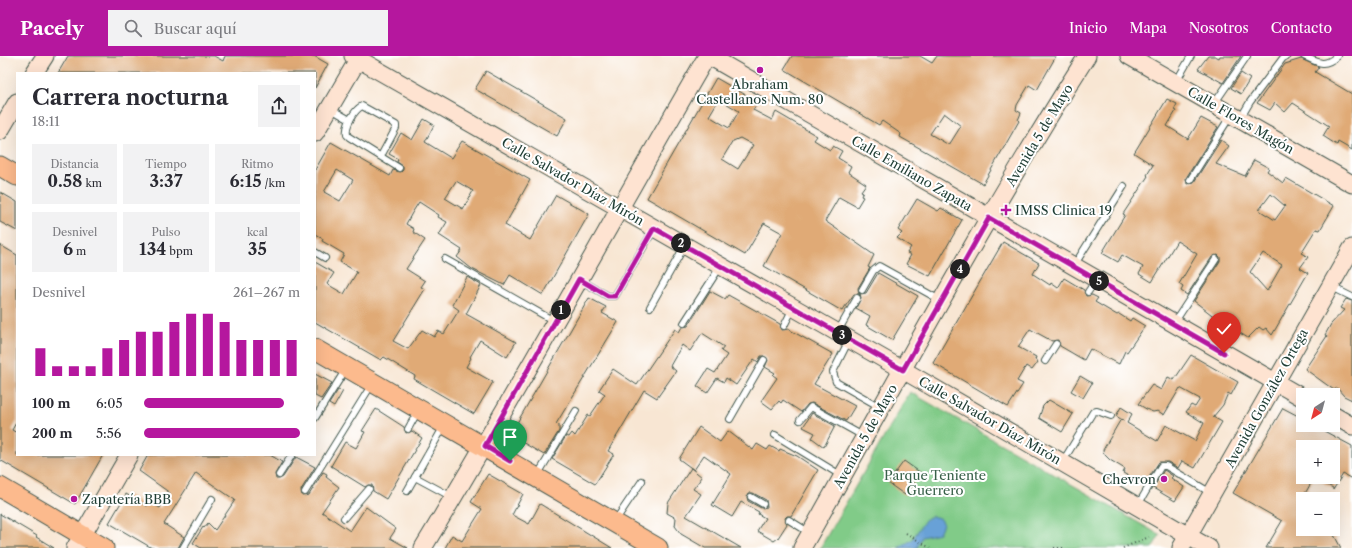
<!DOCTYPE html>
<html lang="es">
<head>
<meta charset="utf-8">
<style>
  :root { --surface:#fff; --page:#f2f2f3; --text:#2b2b33; --muted:#7c7c81; --accent:#b5179e }
  body { margin:0; font-family:"Libre Caslon Text",serif; background:var(--page); color:var(--text); height:100vh; display:flex; flex-direction:column; font-size:15px; white-space:nowrap }
  * { box-sizing:border-box; margin:0 }
  p { font-size:13px; color:var(--muted) }
  .icon { flex:none; width:22px; height:22px; fill:none; stroke:currentColor; stroke-width:2; stroke-linecap:round; stroke-linejoin:round }
  .map { position:relative; flex:1; overflow:hidden }
  .drawer { position:absolute; left:16px; top:16px; width:300px; height:384px; display:flex; flex-direction:column; background:var(--surface); border-radius:0px; box-shadow:0 4px 16px #0002 }
  .drawer>* { flex:none }
  .needle { width:26px; rotate:216deg }
  .fabs { position:absolute; left:1296px; top:332px; display:grid; gap:8px }
  .fabs a { display:grid; place-items:center; width:44px; height:44px; border-radius:0px; background:var(--surface); box-shadow:0 4px 16px #0002; font-size:20px }
  .pin { position:absolute; display:grid; place-items:center; width:34px; height:34px; color:#fff; margin:-41px -17px; border-radius:50% 50% 50% 0; rotate:-45deg; box-shadow:0 0 4px #0007 }
  .pin .icon { rotate:45deg }
  .km { position:absolute; width:20px; height:20px; margin:-10px; border-radius:50%; background:#222; color:#fff; font-size:11px; line-height:20px; text-align:center }
  .round { display:grid; place-items:center; flex:none; width:42px; height:42px; border-radius:0px; background:var(--page) }
  .headline { display:flex; align-items:center; justify-content:space-between; height:68px; padding:0 16px }
  h1 { font-size:22px; font-weight:800; line-height:30px }
  .stats { display:grid; grid-template-columns:repeat(3,1fr); gap:6px; height:68px; padding:4px 16px }
  .stats div { display:grid; align-content:center; border-radius:0px; background:var(--page); text-align:center }
  .stats b { font-size:17px; font-weight:800 }
  .stats small { font-size:11px; font-weight:400 }
  .stats p { font-size:11px }
  .chart { height:112px; padding:8px 16px }
  .chart p { display:flex; justify-content:space-between }
  .chart svg { width:100%; height:72px; margin-top:4px; stroke:var(--accent); stroke-width:6 }
  ul { padding:0 16px; list-style:none; font-size:13px }
  li { display:grid; grid-template-columns:64px 48px 1fr; align-items:center; height:30px }
  li i { height:10px; border-radius:5px; background:var(--accent) }
  header { display:flex; align-items:center; gap:24px; box-sizing:border-box; height:56px; padding:0 20px; background:var(--accent); color:#fff }
  header strong { font-size:19px }
  nav { display:flex; gap:22px; margin-inline-start:auto; font-size:14px }
  .search { width:280px; height:36px; background:var(--page); display:flex; align-items:center; gap:10px; box-sizing:border-box; padding:0 14px; border-radius:0px; color:var(--muted); font-size:15px }
  .map>svg:first-child { display:block }
  .green { fill:#81cb88; stroke:#50845e }
  .water { fill:#67a1d7; stroke:#436f86 }
  .building { fill:#e0aa76; fill-rule:evenodd }
  .lines { fill:none; stroke-linecap:round; stroke-linejoin:round }
  .lane-casing { stroke:#40564c; stroke-width:8 }
  .secondary-casing { stroke:#40564c; stroke-width:19 }
  .primary-casing { stroke:#40564c; stroke-width:21 }
  .path { stroke:#40564c; stroke-width:2; stroke-dasharray:1 3; stroke-linecap:butt }
  .lane { stroke:#fff; stroke-width:6 }
  .secondary { stroke:#fee3d1; stroke-width:17 }
  .primary { stroke:#fcba8d; stroke-width:19 }
  .route-casing { stroke:#fff; stroke-width:8 }
  .route { stroke:#b5179e; stroke-width:5 }
  .poi-dot { fill:#b5179e; stroke:#fff; stroke-width:1.5 }
  .labels { text-anchor:middle; dominant-baseline:central; stroke-width:4; stroke-linejoin:round; paint-order:stroke }
  .poi-label { font-size:13px; fill:#1f3d34; stroke:#fff; text-anchor:start }
  .street-label { font-size:13px; fill:#1f3d34; stroke:#fff }
  .park-label { font-size:13px; fill:#386049; stroke:#fff }
</style>
</head>
<body>
<header>
<strong>Pacely</strong>
<div class="search"><svg class="icon" aria-label="search" viewBox="0 0 24 24"><circle cx="10" cy="10" r="6"/><path d="M15 15l6 6"/></svg>Buscar aquí</div>
<nav><a>Inicio</a><a>Mapa</a><a>Nosotros</a><a>Contacto</a></nav>
</header>
<div class="map">
<svg width="1352" height="492" viewBox="0 0 1352 492">
  <rect width="100%" height="100%" fill="#fff"/>
  <filter id="ink" filterUnits="userSpaceOnUse"><feTurbulence type="fractalNoise" baseFrequency=".025" numOctaves="2"/><feDisplacementMap in="SourceGraphic" scale="8" xChannelSelector="R" yChannelSelector="G"/><feConvolveMatrix kernelMatrix="1 2 1 2 8 2 1 2 1" color-interpolation-filters="sRGB"/></filter>
  <filter id="wash" filterUnits="userSpaceOnUse"><feTurbulence type="fractalNoise" baseFrequency=".012" numOctaves="4" result="noise"/><feDisplacementMap in="SourceGraphic" scale="16" xChannelSelector="R" yChannelSelector="G"/><feGaussianBlur stdDeviation="0.9" result="paint"/><feColorMatrix in="noise" values="0 0 0 0 0 0 0 0 0 0 0 0 0 0 0 0 0 1.4 0 .05"/><feComposite in="paint" operator="in"/></filter>
  <g filter="url(#wash)">
    <rect width="100%" height="100%" fill="#f8e6d3"/>
    <polygon class="green" points="910,336 1160,479 1152,492 820,492"/>
    <polygon class="water" points="932,460 939,462 943,468 939,477 922,481 917,492 898,492 912,484 925,464"/>
    <g id="blocks">
      <g class="building">
        <polygon points="68,0 214,0 223,5 225,0 314,0 328,8 315,32 315,17 58,17"/>
        <path d="M 792,0 L 920,0 L 932,7 L 937,0 L 1056,0 L 1037,34 L 1029,29 L 1017,49 L 1016,54 L 1021,57 L 1018,64 L 1019,65 L 983,128 L 900,81 L 901,78 L 882,65 L 879,69 L 784,13 ZM 944,57 L 961,70 L 949,89 L 930,78 Z"/>
        <polygon points="1208,0 1215,0 1219,2 1220,0 1241,0 1223,27 1198,13"/>
        <polygon points="1301,3 1319,11 1315,16 1352,38 1352,94 1338,86 1337,89 1323,80 1329,70 1293,47 1285,56 1275,47 1270,54 1257,47 1285,8"/>
        <polygon points="486,15 567,62 557,80 475,33"/>
        <polygon points="1241,17 1250,23 1241,38 1231,32"/>
        <path d="M 716,22 L 758,46 L 753,54 L 772,64 L 776,56 L 817,80 L 814,84 L 830,94 L 833,90 L 842,95 L 838,102 L 851,110 L 848,116 L 866,128 L 861,135 L 863,136 L 861,140 L 863,141 L 857,151 L 839,141 L 825,165 L 874,199 L 868,211 L 870,212 L 858,232 L 859,238 L 866,237 L 878,217 L 918,240 L 892,284 L 866,269 L 870,260 L 856,252 L 861,242 L 860,238 L 854,238 L 842,255 L 764,210 L 782,177 L 764,167 L 745,199 L 647,142 ZM 719,43 L 739,55 L 729,72 L 709,60 ZM 740,82 L 753,89 L 738,113 L 722,103 L 733,85 Z"/>
        <path d="M 1167,43 L 1177,48 L 1174,54 L 1176,55 L 1167,70 L 1188,83 L 1201,62 L 1218,71 L 1186,122 L 1187,128 L 1194,126 L 1221,84 L 1229,90 L 1216,108 L 1245,120 L 1254,104 L 1269,112 L 1267,115 L 1283,127 L 1286,122 L 1334,150 L 1320,174 L 1316,173 L 1301,197 L 1308,201 L 1300,212 L 1308,217 L 1272,279 L 1266,272 L 1263,274 L 1259,271 L 1248,282 L 1216,262 L 1194,245 L 1220,205 L 1220,201 L 1218,199 L 1212,201 L 1187,239 L 1181,235 L 1183,231 L 1179,228 L 1197,198 L 1177,185 L 1152,226 L 1139,218 L 1143,211 L 1122,199 L 1118,206 L 1102,197 L 1125,159 L 1123,158 L 1148,120 L 1147,119 L 1153,109 L 1134,97 ZM 1271,138 L 1285,150 L 1275,164 L 1259,154 ZM 1263,197 L 1282,209 L 1267,235 L 1250,216 Z"/>
        <path d="M 424,63 L 434,69 L 425,86 L 451,102 L 462,85 L 530,124 L 505,169 L 530,184 L 556,139 L 589,158 L 543,239 L 510,219 L 504,229 L 472,213 L 457,201 L 462,194 L 439,179 L 447,166 L 438,161 L 439,159 L 419,146 L 412,157 L 406,168 L 414,173 L 413,176 L 425,184 L 406,213 L 425,225 L 421,231 L 425,233 L 393,285 L 408,293 L 422,274 L 434,281 L 438,275 L 444,278 L 459,254 L 452,249 L 467,221 L 481,229 L 466,258 L 516,286 L 507,301 L 480,284 L 470,301 L 471,302 L 466,311 L 493,326 L 474,358 L 414,323 L 415,320 L 384,301 L 381,304 L 315,266 L 315,206 L 334,217 L 327,228 L 344,238 L 357,216 L 340,206 L 344,198 L 322,185 L 323,183 L 315,178 L 315,114 L 331,86 L 390,120 L 393,114 L 401,116 L 403,114 L 403,110 L 397,106 L 398,103 L 389,98 L 401,77 L 412,84 ZM 337,114 L 353,124 L 340,145 L 324,136 ZM 456,125 L 473,135 L 463,153 L 445,142 Z"/>
        <polygon points="0,136 17,146 17,175 0,166"/>
        <polygon points="917,143 938,155 941,152 962,164 930,220 906,208 911,199 907,197 911,191 897,182 902,177 898,174"/>
        <polygon points="1003,186 1039,207 1033,218 1050,229 1051,227 1058,232 1064,222 1084,234 1086,240 1092,239 1098,242 1095,246 1117,259 1119,258 1130,265 1132,262 1145,270 1127,296 1125,295 1119,308 1090,293 1084,304 1060,290 1058,284 1052,285 1030,273 1018,291 1036,301 1035,304 1038,306 1032,314 1026,310 1017,325 1023,328 1008,351 933,307"/>
        <polygon points="0,189 17,199 17,365 12,374 17,377 17,399 103,399 75,448 0,404"/>
        <polygon points="710,235 725,243 728,239 780,268 782,274 788,273 833,298 814,328 855,350 846,365 812,347 808,348 801,356 783,344 781,347 779,345 772,353 761,345 777,322 773,319 775,317 765,311 768,304 764,300 761,300 758,306 754,303 736,329 726,322 724,326 717,322 707,337 697,330 708,313 715,317 727,299 721,295 724,291 702,277 690,295 682,289 670,310 676,315 657,342 644,334 608,395 614,398 595,428 552,403 566,380 569,381 572,377 575,380 588,359 590,360 605,338 599,334 613,313 637,329 675,273 679,276 682,271 688,270"/>
        <polygon points="589,242 606,251 602,257 618,266 556,368 559,369 559,375 544,399 510,379"/>
        <polygon points="1346,243 1352,245 1352,344 1344,340 1337,332 1334,334 1305,313 1327,280 1325,279 1331,268 1344,254 1340,252"/>
        <polygon points="1191,299 1238,326 1231,339 1228,337 1223,349 1213,361 1222,366 1195,412 1182,405 1178,412 1168,406 1159,406 1144,429 1123,417 1125,413 1110,404 1104,398 1103,394 1121,363 1124,365 1116,360 1121,351 1132,358 1127,367 1157,385 1166,369 1195,385 1204,367 1186,356 1191,349 1195,351 1200,343 1180,332 1164,359 1158,355 1153,356 1148,354 1138,348 1152,329 1161,334 1168,321 1174,324"/>
        <polygon points="315,318 332,327 321,343 315,340"/>
        <polygon points="1080,320 1092,327 1083,342 1071,335"/>
        <polygon points="338,334 343,335 334,351 329,348"/>
        <polygon points="1049,344 1073,358 1062,376 1039,362 1043,350"/>
        <path d="M 1283,352 L 1302,362 L 1298,369 L 1313,369 L 1352,390 L 1352,423 L 1343,418 L 1333,434 L 1333,432 L 1314,422 L 1303,441 L 1303,473 L 1323,473 L 1334,479 L 1341,492 L 1266,492 L 1282,465 L 1233,437 ZM 1303,391 L 1333,391 L 1333,421 L 1303,421 Z"/>
        <polygon points="376,353 404,371 406,377 412,375 422,382 386,443 373,435 372,429 368,429 365,431 331,410 345,386 356,392 365,376 362,375"/>
        <polygon points="812,357 835,370 824,391 812,382 815,377 803,371"/>
        <path d="M 699,371 L 720,386 L 728,375 L 753,394 L 757,388 L 767,394 L 770,390 L 779,395 L 780,393 L 797,400 L 818,414 L 791,460 L 787,460 L 785,462 L 787,468 L 778,482 L 774,485 L 757,475 L 765,462 L 758,458 L 759,456 L 741,446 L 732,461 L 712,449 L 731,418 L 704,399 L 694,414 L 679,403 ZM 749,437 L 753,437 L 766,444 L 767,451 L 761,452 L 748,445 L 747,441 Z"/>
        <polygon points="148,399 270,399 282,406 275,418 276,423 279,423 283,421 296,401 315,411 301,434 302,440 309,439 323,416 327,418 326,421 339,431 322,456 350,475 366,451 396,473 390,482 408,492 201,492 193,487 203,471 204,472 208,467 215,474 235,444 196,417 164,468 184,481 178,492 152,492 109,467 126,438 147,450 150,446 160,452 170,437 139,415"/>
        <polygon points="904,405 921,417 905,439 888,427"/>
        <polygon points="691,412 702,421 693,433 701,438 686,460 741,492 705,492 681,478 675,470 676,462 667,457 668,447"/>
        <polygon points="1164,414 1173,420 1171,422 1184,431 1175,445 1153,432"/>
        <polygon points="488,418 523,438 512,459 529,468 540,448 612,492 445,492 452,479 462,485 482,453 471,446"/>
        <polygon points="0,458 37,480 36,481 54,492 0,492"/>
      </g>
    </g>
  </g>
  <g filter="url(#ink)">
    <use href="#blocks" fill-opacity="0" stroke="#40564c" stroke-width="1"/>
    <g class="lines">
      <g class="lane-casing">
        <g id="lane">
          <path d="M 1304,0 C 1317,6 1324,12 1337,0"/>
          <polyline points="1176,26 1191,0"/>
          <polyline points="1214,48 1247,0"/>
          <polyline points="331,53 350,64"/>
          <polyline points="1240,63 1250,46 1283,2 1287,0"/>
          <path d="M 381,100 L 396,72 L 396,69 L 362,50 C 354,54 345,70 347,79 L 349,81 L 399,112"/>
          <polyline points="1190,124 1231,59"/>
          <polyline points="315,196 325,202"/>
          <polyline points="445,203 554,265"/>
          <polyline points="1075,208 1124,130"/>
          <polyline points="580,224 608,240 615,240 654,173"/>
          <polyline points="1332,231 1352,241"/>
          <polyline points="862,234 873,215 879,210 940,244"/>
          <polyline points="1088,236 1096,224"/>
          <polyline points="650,251 684,191"/>
          <polyline points="684,267 720,211"/>
          <polyline points="1174,267 1216,203"/>
          <polyline points="784,270 793,252"/>
          <polyline points="838,275 857,242"/>
          <polyline points="849,284 833,316 836,326 880,351"/>
          <polyline points="1045,305 1056,288"/>
          <polyline points="315,362 346,313"/>
          <polyline points="730,363 764,304"/>
          <polyline points="800,364 811,351 863,380"/>
          <polyline points="408,373 418,355"/>
          <polyline points="775,379 842,420"/>
          <polyline points="1063,405 1093,356 1097,355 1111,360"/>
          <polyline points="279,419 292,399"/>
          <polyline points="537,420 576,355"/>
          <polyline points="415,421 452,441"/>
          <polyline points="407,435 444,370"/>
          <polyline points="305,436 372,328"/>
          <polyline points="751,441 763,448"/>
          <polyline points="1138,449 1161,410 1166,410 1211,437"/>
          <polyline points="344,462 369,433"/>
          <polyline points="789,464 810,477"/>
          <polyline points="615,465 642,425"/>
          <polyline points="183,492 212,443"/>
        </g>
      </g>
      <g class="secondary-casing">
        <g id="secondary">
          <polyline points="353,0 903,314 1209,492"/>
          <polyline points="709,0 1303,342"/>
          <polyline points="1129,0 1352,128"/>
          <polyline points="34,17 45,0"/>
          <polyline points="0,75 17,46"/>
          <polyline points="315,77 360,0"/>
          <polyline points="1333,359 1352,370"/>
          <polyline points="75,492 129,399"/>
          <path d="M 423,492 C 521,330 612,164 707,0"/>
          <path d="M 802,492 C 896,327 985,160 1087,0"/>
          <polyline points="1181,492 1352,192"/>
        </g>
      </g>
      <g class="primary-casing">
        <g id="primary">
          <polyline points="0,110 17,120"/>
          <polyline points="315,293 658,492"/>
          <polyline points="0,431 104,492"/>
        </g>
      </g>
      <g class="path">
        <polyline points="906,477 930,492"/>
        <polyline points="1054,492 1063,492"/>
        <polyline points="1123,492 1149,481"/>
      </g>
      <use href="#lane" class="lane"/>
      <use href="#secondary" class="secondary"/>
      <use href="#primary" class="primary"/>
    </g>
  </g>
  <g class="lines" filter="url(#ink)">
    <g class="route-casing">
      <polyline id="route" points="510,405 485,390 579,223 608,240 615,240 654,172 903,314 989,162 1224,297"/>
    </g>
    <use href="#route" class="route"/>
  </g>
  <g class="poi-dot">
    <circle cx="760" cy="14" r="4"/>
    <path d="M1004 148h4v4h4v4h-4v4h-4v-4h-4v-4h4z"/>
    <circle cx="1164" cy="423" r="4"/>
    <circle cx="74" cy="443" r="4"/>
  </g>
  <g class="labels">
    <g class="poi-label">
      <text x="760" y="28" text-anchor="middle">Abraham<tspan x="760" dy="15">Castellanos Num. 80</tspan></text>
      <text x="1015" y="154">IMSS Clinica 19</text>
      <text x="1156" y="423" text-anchor="end">Chevron</text>
      <text x="82" y="443">Zapatería BBB</text>
    </g>
    <g class="street-label">
      <text transform="translate(1241 64) rotate(30)">Calle Flores Magón</text>
      <text transform="translate(1039 79) rotate(-59)">Avenida 5 de Mayo</text>
      <text transform="translate(912 117) rotate(30)">Calle Emiliano Zapata</text>
      <text transform="translate(573 125) rotate(30)">Calle Salvador Díaz Mirón</text>
      <text transform="translate(1266 342) rotate(-61)">Avenida González Ortega</text>
      <text transform="translate(990 364) rotate(30)">Calle Salvador Díaz Mirón</text>
      <text transform="translate(865 380) rotate(-61)">Avenida 5 de Mayo</text>
    </g>
    <g class="park-label">
      <text x="935" y="419">Parque Teniente<tspan x="935" dy="15">Guerrero</tspan></text>
    </g>
  </g>
</svg>
<div class="fabs">
<a><svg class="needle" viewBox="-14 -14 28 28"><path d="M0-13l5 13h-10z" fill="#e53935"/><path d="M0 13l5-13h-10z" fill="#7c7c81"/></svg></a>
<a>+</a>
<a>−</a>
</div>
<div class="pin" style="left:510px;top:405px;background:#1e9e55"><svg class="icon" aria-label="arrive" viewBox="0 0 24 24"><path d="M6 21V4h12l-3 4 3 4H6"/></svg></div>
<div class="pin" style="left:1224px;top:297px;background:#d93025"><svg class="icon" aria-label="check" viewBox="0 0 24 24"><path d="M5 12l5 5 9-10"/></svg></div>
<b class="km" style="left:561px;top:254px">1</b>
<b class="km" style="left:681px;top:187px">2</b>
<b class="km" style="left:842px;top:279px">3</b>
<b class="km" style="left:960px;top:213px">4</b>
<b class="km" style="left:1099px;top:225px">5</b>
<section class="drawer">
<div class="headline"><div><h1>Carrera nocturna</h1><p>18:11</p></div><a class="round"><svg class="icon" aria-label="share" viewBox="0 0 24 24"><path d="M12 15V3M7 8l5-5 5 5M5 13v7h14v-7"/></svg></a></div>
<div class="stats">
<div><p>Distancia</p><b>0.58<small> km</small></b></div>
<div><p>Tiempo</p><b>3:37</b></div>
<div><p>Ritmo</p><b>6:15<small> /km</small></b></div>
</div>
<div class="stats">
<div><p>Desnivel</p><b>6<small> m</small></b></div>
<div><p>Pulso</p><b>134<small> bpm</small></b></div>
<div><p>kcal</p><b>35</b></div>
</div>
<div class="chart"><p><span>Desnivel</span>261–267 m</p>
<svg viewBox="0 0 160 44" preserveAspectRatio="none"><path d="M5 44V27M15 44V38M25 44V38M35 44V38M45 44V27M55 44V22M65 44V17M75 44V17M85 44V11M95 44V6M105 44V6M115 44V11M125 44V22M135 44V22M145 44V22M155 44V22"/></svg>
</div>
<ul>
<li><b>100 m</b>6:05<i style="width:90%"></i></li>
<li><b>200 m</b>5:56<i style="width:100%"></i></li>
</ul>
</section>
</div>
</body>
</html>
